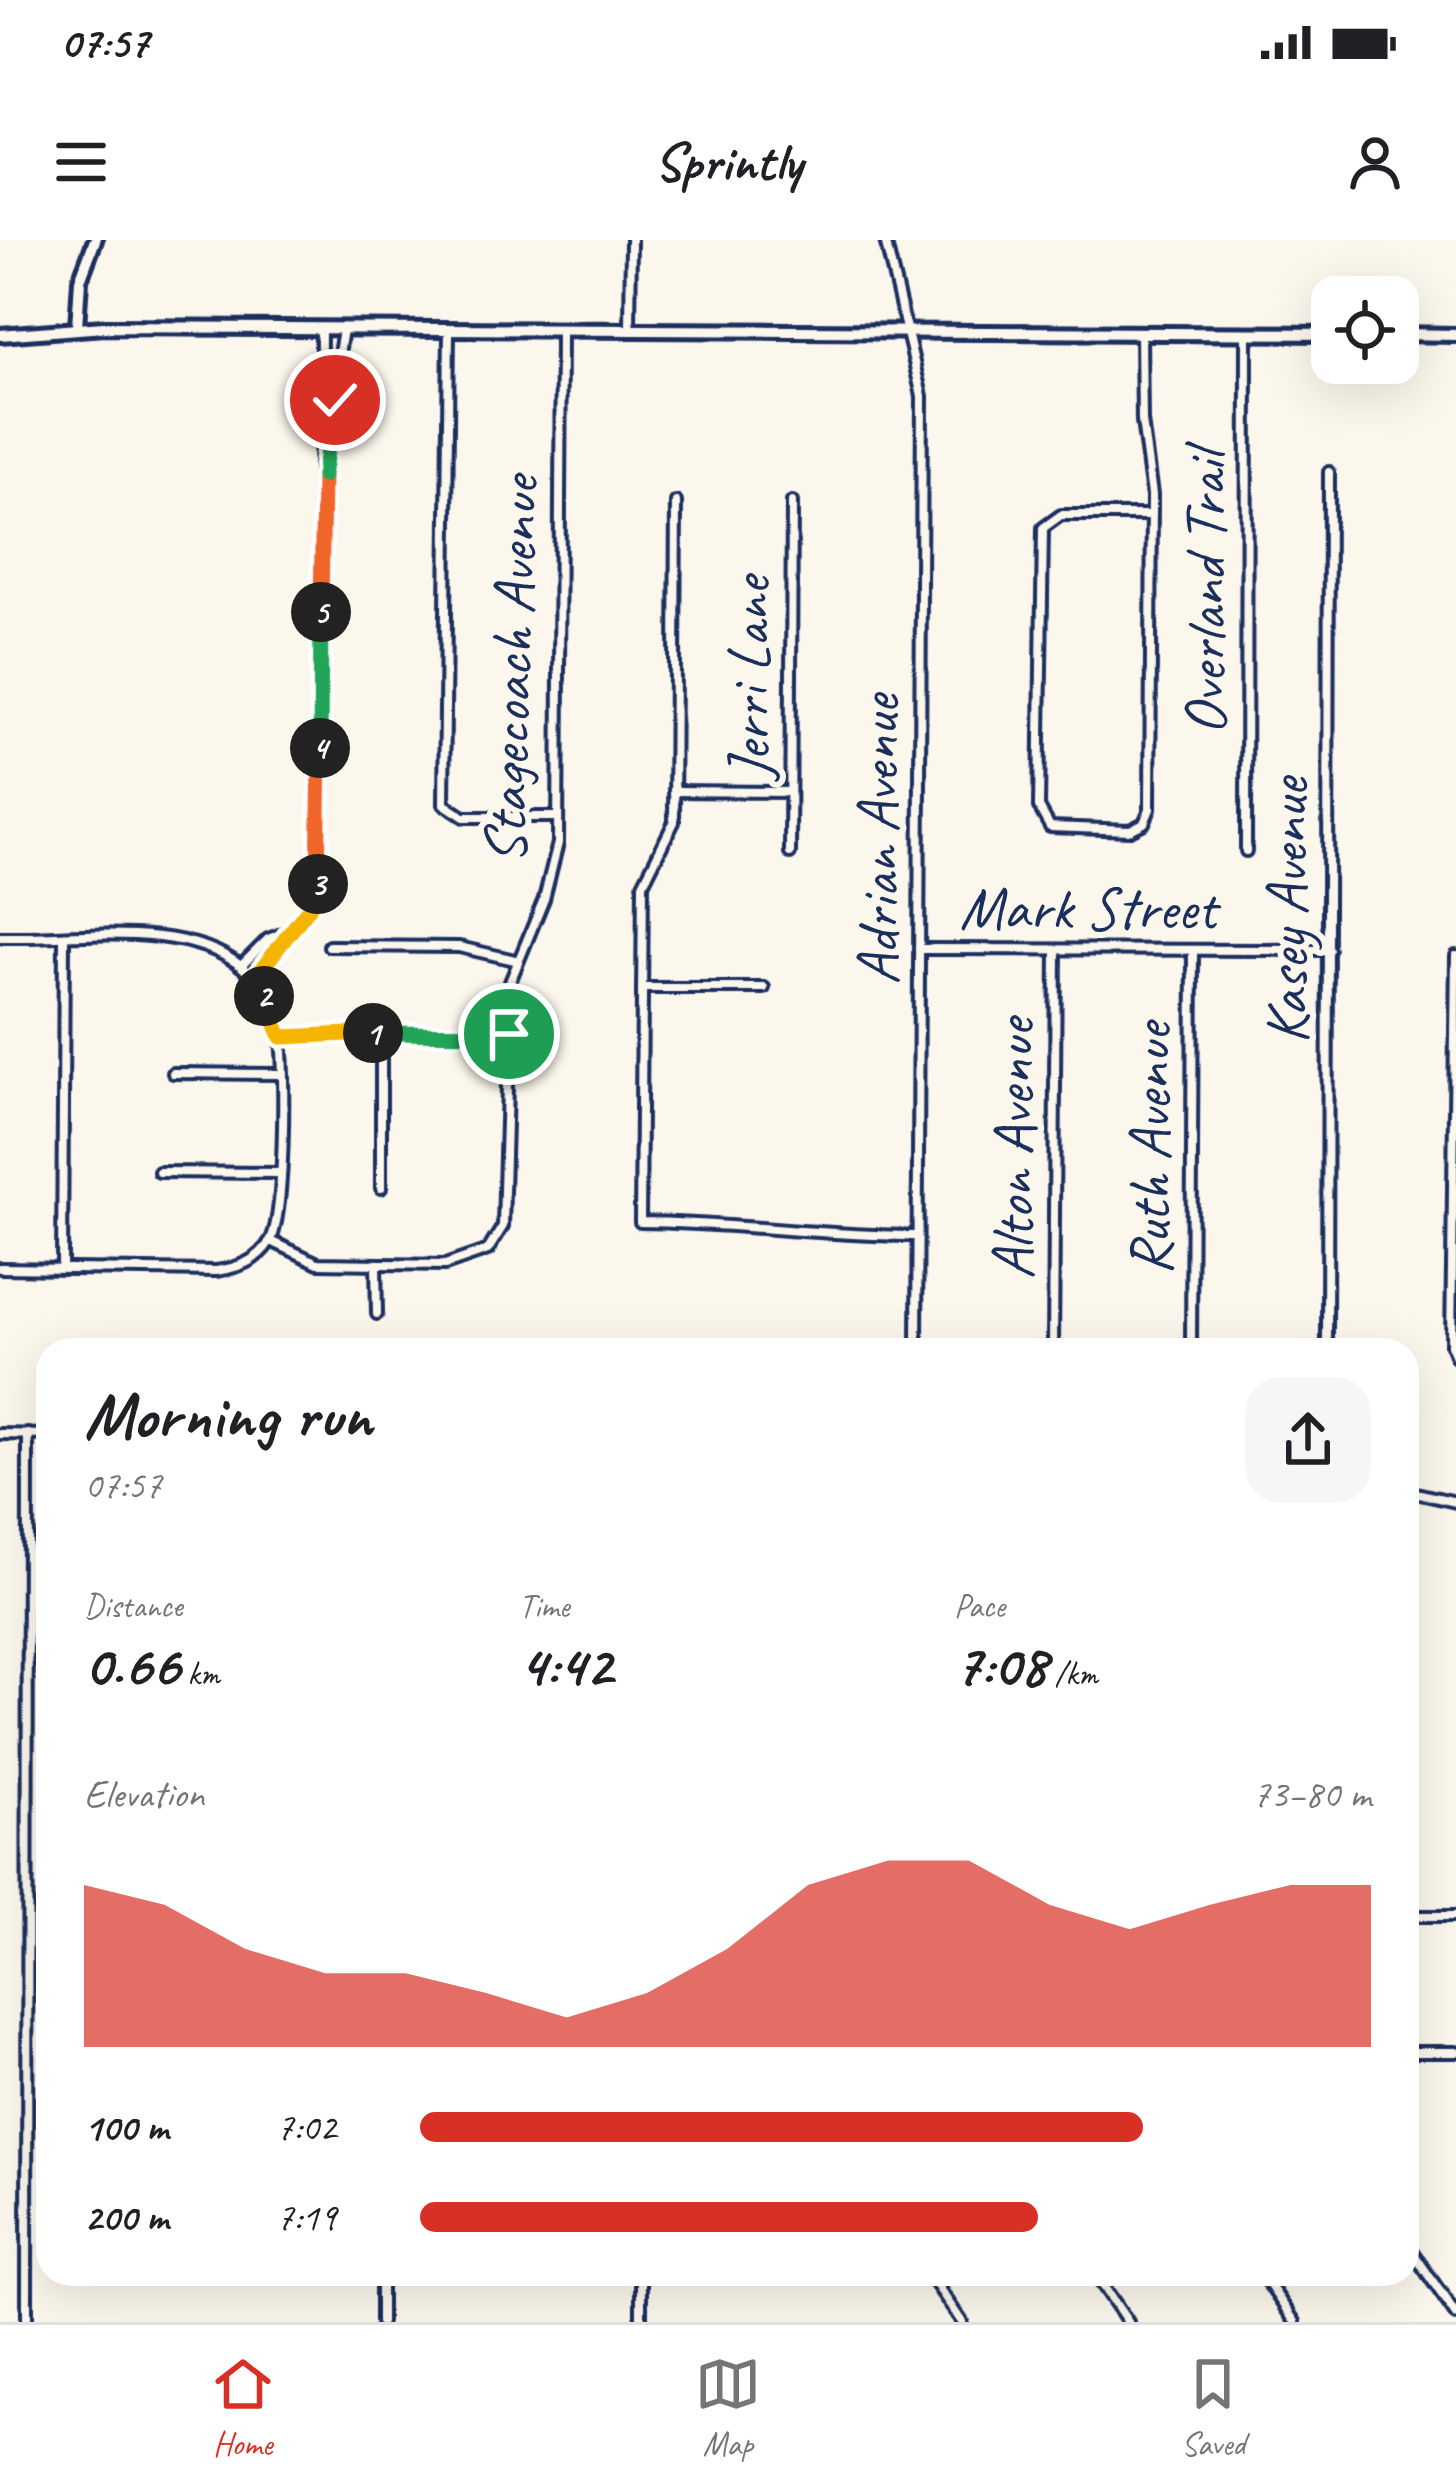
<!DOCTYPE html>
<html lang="en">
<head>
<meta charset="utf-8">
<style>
  :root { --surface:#fff; --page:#f6f6f6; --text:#202124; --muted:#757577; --line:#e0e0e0; --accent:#d93025 }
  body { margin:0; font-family:Caveat,sans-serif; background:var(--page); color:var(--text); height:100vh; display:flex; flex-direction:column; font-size:45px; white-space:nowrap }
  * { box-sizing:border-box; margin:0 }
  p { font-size:39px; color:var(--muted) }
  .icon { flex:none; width:66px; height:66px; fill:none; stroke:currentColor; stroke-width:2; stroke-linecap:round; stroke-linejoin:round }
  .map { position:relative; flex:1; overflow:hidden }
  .panel { position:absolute; left:36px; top:1098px; width:1383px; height:948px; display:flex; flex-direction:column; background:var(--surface); border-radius:36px; box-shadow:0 12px 48px #0002 }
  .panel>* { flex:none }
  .fabs { position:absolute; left:1311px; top:36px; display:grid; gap:24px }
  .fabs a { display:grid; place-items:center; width:108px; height:108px; border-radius:24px; background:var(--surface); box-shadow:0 12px 48px #0002; font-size:60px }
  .pin { position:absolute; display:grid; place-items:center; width:102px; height:102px; color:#fff; margin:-51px; border:6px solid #fff; border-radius:50%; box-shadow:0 3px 12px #0007 }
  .km { position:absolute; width:60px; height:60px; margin:-30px; border-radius:50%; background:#222; color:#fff; font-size:33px; line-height:60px; text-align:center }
  .round { display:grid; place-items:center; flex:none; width:126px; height:126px; border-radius:36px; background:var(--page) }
  .headline { display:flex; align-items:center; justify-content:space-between; height:204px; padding:0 48px }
  h1 { font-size:66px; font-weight:700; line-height:90px }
  .metrics { display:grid; grid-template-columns:repeat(3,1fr); gap:18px; height:204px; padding:12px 48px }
  .metrics div { display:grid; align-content:center }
  .metrics b { font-size:60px; font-weight:700 }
  .metrics small { font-size:33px; font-weight:400 }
  .metrics p { font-size:33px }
  .chart { height:336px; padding:24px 48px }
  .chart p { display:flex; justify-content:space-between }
  .chart svg { width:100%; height:216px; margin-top:12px; fill:var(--accent); opacity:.7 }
  ul { padding:0 48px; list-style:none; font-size:39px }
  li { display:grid; grid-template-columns:192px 144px 1fr; align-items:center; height:90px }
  li i { height:30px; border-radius:15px; background:var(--accent) }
  .status { display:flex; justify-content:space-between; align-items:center; height:84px; padding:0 60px; background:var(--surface); direction:ltr }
  .status svg { height:33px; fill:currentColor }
  header { display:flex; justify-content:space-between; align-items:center; height:156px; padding:0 48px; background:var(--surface); font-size:54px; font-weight:700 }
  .menu { display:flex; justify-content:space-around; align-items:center; height:168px; border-top:3px solid var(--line); background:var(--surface); font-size:33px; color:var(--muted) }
  .menu a { display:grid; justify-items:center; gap:6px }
  .menu .current { color:var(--accent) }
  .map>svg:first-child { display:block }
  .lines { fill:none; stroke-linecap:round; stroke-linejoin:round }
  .street-casing { stroke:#1b2f5e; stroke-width:16 }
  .secondary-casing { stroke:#1b2f5e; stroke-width:20 }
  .street { stroke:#fbf7ec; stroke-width:8 }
  .secondary { stroke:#fbf7ec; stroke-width:10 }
  .split-1-casing { stroke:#fff; stroke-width:24 }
  .split-2-casing { stroke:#fff; stroke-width:24 }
  .split-3-casing { stroke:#fff; stroke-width:24 }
  .split-4-casing { stroke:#fff; stroke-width:24 }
  .split-5-casing { stroke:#fff; stroke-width:24 }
  .split-6-casing { stroke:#fff; stroke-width:24 }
  .split-7-casing { stroke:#fff; stroke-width:24 }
  .split-1 { stroke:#22a559; stroke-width:15 }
  .split-2 { stroke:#f5b400; stroke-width:15 }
  .split-3 { stroke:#f5b400; stroke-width:15 }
  .split-4 { stroke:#f0652b; stroke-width:15 }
  .split-5 { stroke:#22a559; stroke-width:15 }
  .split-6 { stroke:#f0652b; stroke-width:15 }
  .split-7 { stroke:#22a559; stroke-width:15 }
  .labels { text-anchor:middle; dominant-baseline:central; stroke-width:12; stroke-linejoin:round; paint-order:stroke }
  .street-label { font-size:60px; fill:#1b2f5e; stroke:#fbf7ec }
</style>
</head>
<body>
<div class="status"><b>07:57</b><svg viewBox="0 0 49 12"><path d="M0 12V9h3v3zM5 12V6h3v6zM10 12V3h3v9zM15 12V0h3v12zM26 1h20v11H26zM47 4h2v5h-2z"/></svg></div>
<header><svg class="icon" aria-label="menu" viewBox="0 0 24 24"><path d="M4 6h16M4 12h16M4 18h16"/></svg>Sprintly<svg class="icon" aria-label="person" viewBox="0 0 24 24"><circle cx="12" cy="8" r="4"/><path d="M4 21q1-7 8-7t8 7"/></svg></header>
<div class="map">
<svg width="1456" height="2082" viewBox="0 0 1456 2082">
  <rect width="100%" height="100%" fill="#fbf7ec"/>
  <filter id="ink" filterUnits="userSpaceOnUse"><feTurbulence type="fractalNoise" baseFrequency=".00833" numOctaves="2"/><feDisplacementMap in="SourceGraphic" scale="24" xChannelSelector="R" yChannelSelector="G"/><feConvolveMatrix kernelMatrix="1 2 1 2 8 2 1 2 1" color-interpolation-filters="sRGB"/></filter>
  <g filter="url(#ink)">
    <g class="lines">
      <g class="street-casing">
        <g id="street">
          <polyline points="885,0 922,156 917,1110"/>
          <polyline points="630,89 631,0"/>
          <polyline points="449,90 444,564 464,577 558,577"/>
          <polyline points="1141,94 1142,181 1152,255 1150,569 1144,583 1130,590 1050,587 1039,567 1043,288 1061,275 1151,275"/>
          <polyline points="325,202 343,89"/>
          <path d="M 676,262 L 674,582 L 643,644 L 640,982 C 734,983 824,996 917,996"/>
          <polyline points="674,551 790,552"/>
          <polyline points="1246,611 1247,94"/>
          <polyline points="790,613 792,262"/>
          <path d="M 0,697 C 73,699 183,679 242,727 C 261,742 278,776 281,800 C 285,832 285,977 270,1001 C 258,1021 238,1028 216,1031 L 0,1028"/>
          <polyline points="329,706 459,707 515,720"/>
          <polyline points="919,709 1329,710"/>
          <polyline points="1456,716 1451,1105 1456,1117"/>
          <polyline points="241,726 268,699 287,692"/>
          <polyline points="254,739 309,668 318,643 321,88"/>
          <polyline points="642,748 764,748"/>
          <polyline points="281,797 509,794"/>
          <polyline points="173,833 281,834"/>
          <polyline points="159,932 280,933"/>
          <polyline points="381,948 381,793"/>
          <polyline points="271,1001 318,1023 445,1025 488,1010 503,986 510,742 544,659 558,603 561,90"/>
          <polyline points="376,1024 377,1074"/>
          <polyline points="62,1027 64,699"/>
          <polyline points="917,1108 1327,1110"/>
          <polyline points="1053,1108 1056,710"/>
          <polyline points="1191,1109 1193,710"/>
          <polyline points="1327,1110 1329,232"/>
          <polyline points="0,1194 48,1195"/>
          <polyline points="1407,1251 1456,1262"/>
          <polyline points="1407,1676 1456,1676"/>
          <polyline points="1407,1812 1456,1812"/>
          <polyline points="1407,2004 1456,2075"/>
          <polyline points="929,2034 962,2082"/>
          <polyline points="1095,2034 1128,2082"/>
          <polyline points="1262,2034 1295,2082"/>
          <polyline points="27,2082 28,1194"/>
          <polyline points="381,2082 381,2034"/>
          <polyline points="641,2082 641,2034"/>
        </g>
      </g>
      <g class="secondary-casing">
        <g id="secondary">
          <polyline points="77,87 80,40 95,0"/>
          <polyline points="1398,94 1456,95"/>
          <polyline points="0,95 104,87 1332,94"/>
        </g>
      </g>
      <use href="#street" class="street"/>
      <use href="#secondary" class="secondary"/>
    </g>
  </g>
  <g class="lines" filter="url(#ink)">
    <g class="split-1-casing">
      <polyline id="split-1" points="373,793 509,794"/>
    </g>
    <g class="split-2-casing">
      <polyline id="split-2" points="264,756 281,797 373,793"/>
    </g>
    <g class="split-3-casing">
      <polyline id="split-3" points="264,756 254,739 309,668 318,644"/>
    </g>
    <g class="split-4-casing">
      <polyline id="split-4" points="318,644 320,508"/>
    </g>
    <g class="split-5-casing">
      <polyline id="split-5" points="320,508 321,372"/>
    </g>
    <g class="split-6-casing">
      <polyline id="split-6" points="321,372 323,236"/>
    </g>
    <g class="split-7-casing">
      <polyline id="split-7" points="323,236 335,160"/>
    </g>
    <use href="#split-1" class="split-1"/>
    <use href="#split-2" class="split-2"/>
    <use href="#split-3" class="split-3"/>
    <use href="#split-4" class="split-4"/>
    <use href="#split-5" class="split-5"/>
    <use href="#split-6" class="split-6"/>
    <use href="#split-7" class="split-7"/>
  </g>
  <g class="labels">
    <g class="street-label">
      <text transform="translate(1205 353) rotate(-90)">Overland Trail</text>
      <text transform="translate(511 430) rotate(-88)">Stagecoach Avenue</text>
      <text transform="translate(749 438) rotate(-90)">Jerri Lane</text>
      <text transform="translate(878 600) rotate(-90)">Adrian Avenue</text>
      <text x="1088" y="668">Mark Street</text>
      <text transform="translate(1287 671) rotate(-90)">Kasey Avenue</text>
      <text transform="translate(1013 909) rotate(-90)">Alton Avenue</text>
      <text transform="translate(1150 909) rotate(-90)">Ruth Avenue</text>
    </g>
  </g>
</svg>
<div class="fabs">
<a><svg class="icon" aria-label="locate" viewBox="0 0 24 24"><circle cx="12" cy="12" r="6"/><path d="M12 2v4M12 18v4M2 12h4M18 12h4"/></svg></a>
</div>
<div class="pin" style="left:509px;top:794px;background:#1e9e55"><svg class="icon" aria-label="arrive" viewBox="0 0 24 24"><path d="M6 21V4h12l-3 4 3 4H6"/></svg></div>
<div class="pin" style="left:335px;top:160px;background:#d93025"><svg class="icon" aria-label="check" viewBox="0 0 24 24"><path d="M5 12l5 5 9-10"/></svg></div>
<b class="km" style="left:373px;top:793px">1</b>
<b class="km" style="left:264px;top:756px">2</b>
<b class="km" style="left:318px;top:644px">3</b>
<b class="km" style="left:320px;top:508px">4</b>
<b class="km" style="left:321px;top:372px">5</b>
<section class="panel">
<div class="headline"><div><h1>Morning run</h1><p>07:57</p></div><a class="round"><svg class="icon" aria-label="share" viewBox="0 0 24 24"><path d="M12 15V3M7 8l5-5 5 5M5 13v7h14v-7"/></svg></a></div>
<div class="metrics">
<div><p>Distance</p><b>0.66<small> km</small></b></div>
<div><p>Time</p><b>4:42</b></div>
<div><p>Pace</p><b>7:08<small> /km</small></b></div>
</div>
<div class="chart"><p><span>Elevation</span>73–80 m</p>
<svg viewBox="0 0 160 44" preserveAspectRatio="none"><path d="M0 44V11L10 15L20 24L30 29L40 29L50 33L60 38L70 33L80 24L90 11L100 6L110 6L120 15L130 20L140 15L150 11L160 11V44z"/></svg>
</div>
<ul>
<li><b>100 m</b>7:02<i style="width:76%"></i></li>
<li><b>200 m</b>7:19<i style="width:65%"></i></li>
</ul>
</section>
</div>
<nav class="menu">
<a class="current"><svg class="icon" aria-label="home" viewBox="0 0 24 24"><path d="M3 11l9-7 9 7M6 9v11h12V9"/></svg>Home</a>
<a><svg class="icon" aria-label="map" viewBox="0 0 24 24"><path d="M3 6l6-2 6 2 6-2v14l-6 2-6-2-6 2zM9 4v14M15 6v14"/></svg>Map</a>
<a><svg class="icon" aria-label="saved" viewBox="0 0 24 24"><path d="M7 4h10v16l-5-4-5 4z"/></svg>Saved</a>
</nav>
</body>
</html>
